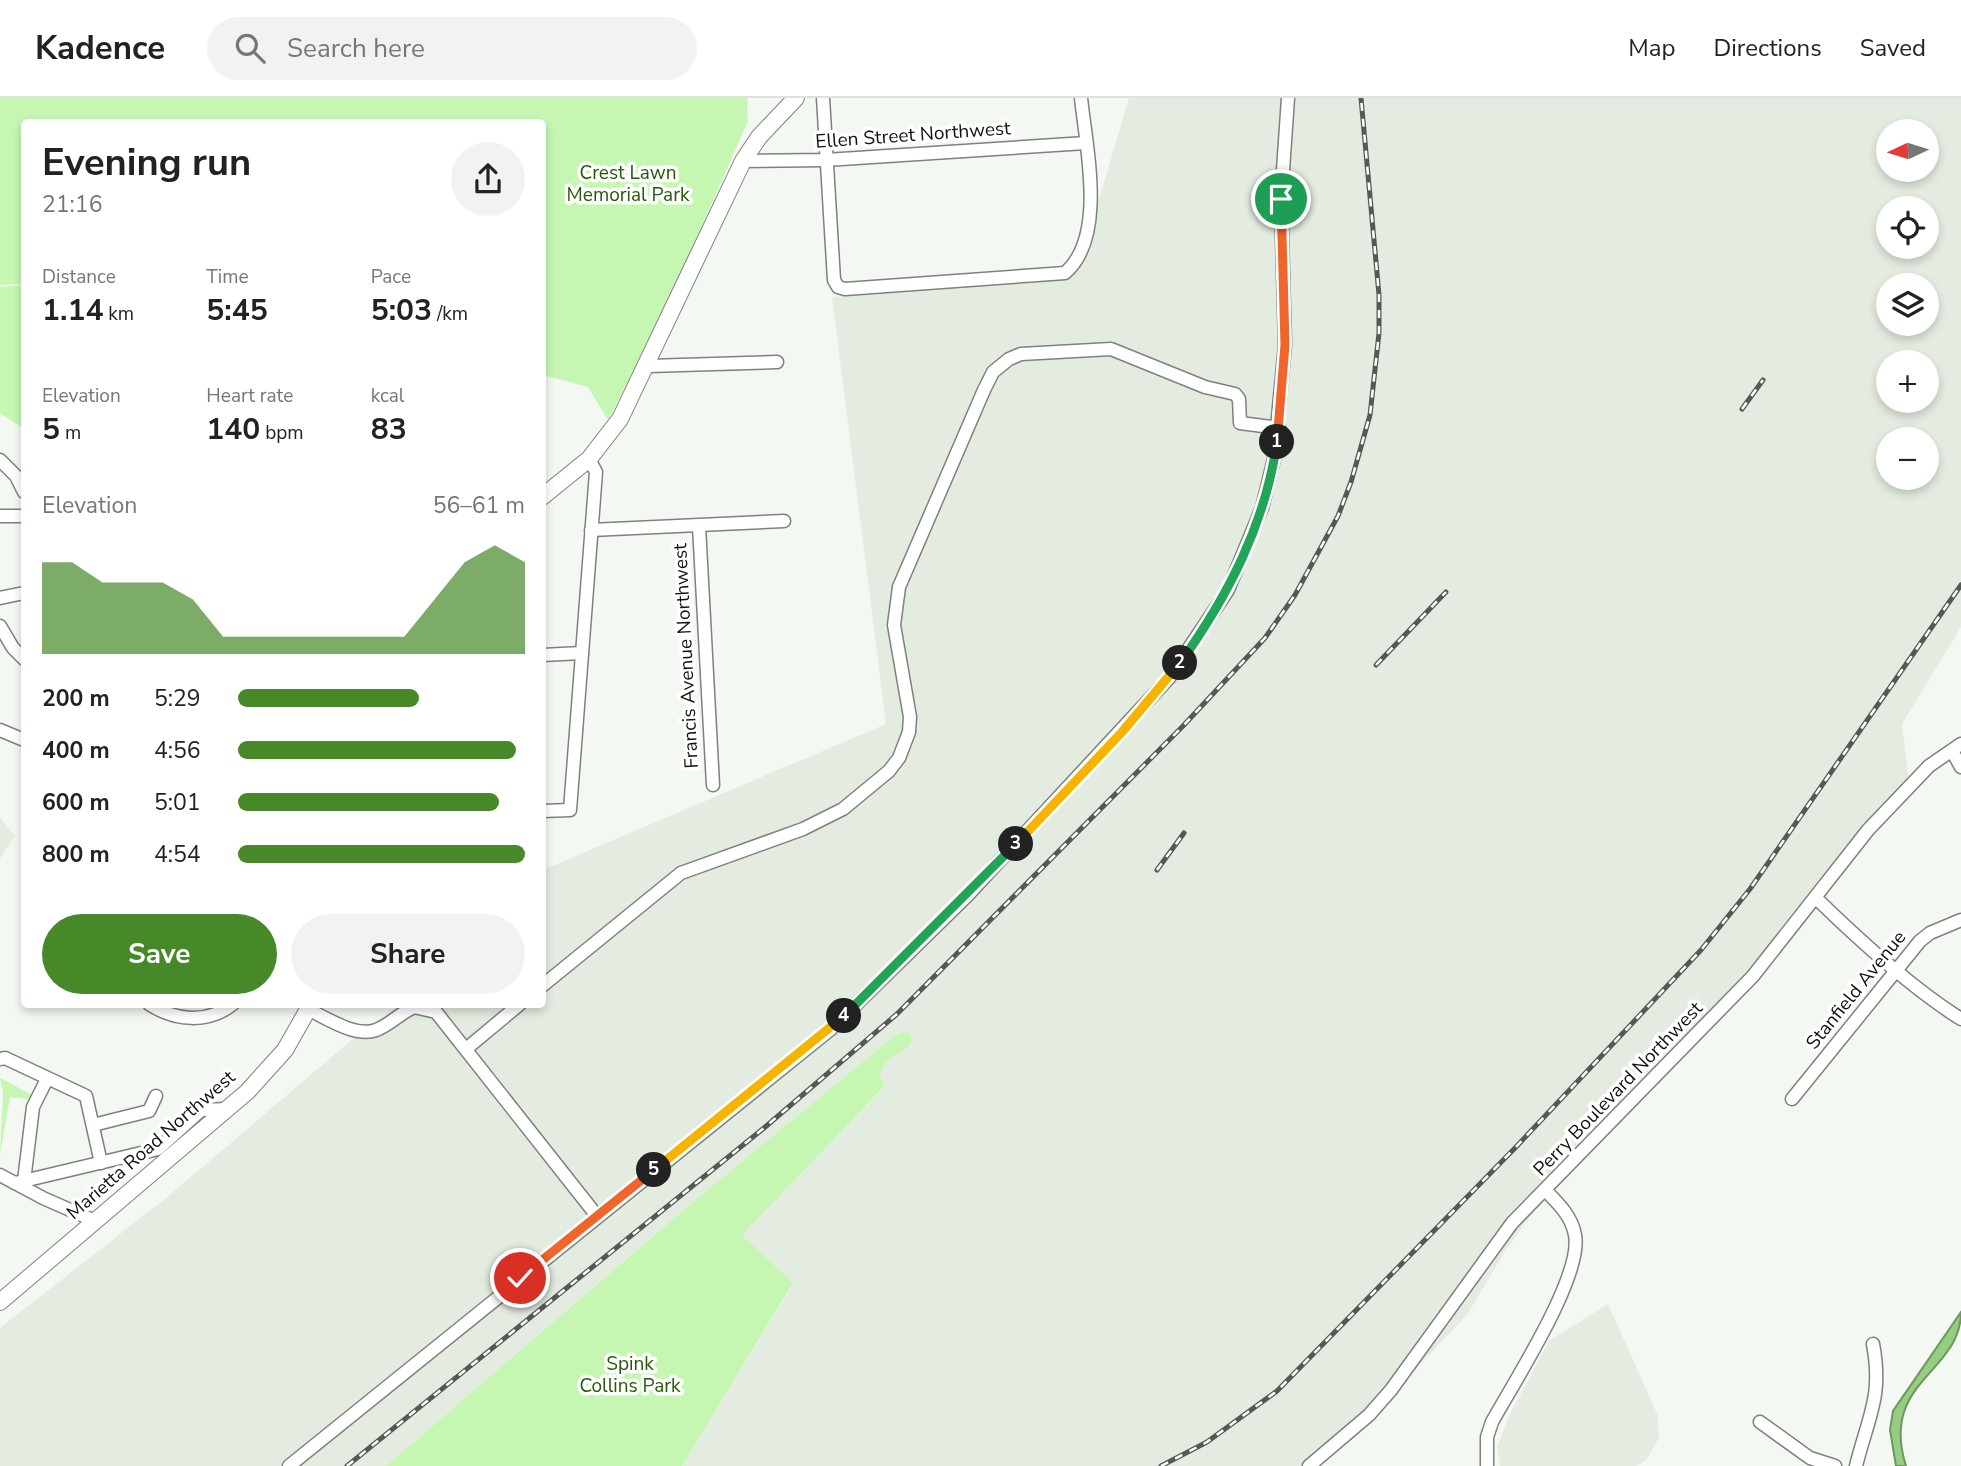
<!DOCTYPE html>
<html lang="en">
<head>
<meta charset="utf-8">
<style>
  :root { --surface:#fff; --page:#f2f2f2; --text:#222; --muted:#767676; --line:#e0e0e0; --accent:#478829 }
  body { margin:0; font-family:"Nunito Sans",sans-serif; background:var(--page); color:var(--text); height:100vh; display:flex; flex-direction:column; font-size:26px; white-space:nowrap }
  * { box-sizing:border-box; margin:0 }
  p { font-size:23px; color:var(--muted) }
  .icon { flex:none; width:38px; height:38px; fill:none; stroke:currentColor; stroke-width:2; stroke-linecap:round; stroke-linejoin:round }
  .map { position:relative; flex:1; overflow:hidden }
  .side { position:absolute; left:21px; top:21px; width:525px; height:889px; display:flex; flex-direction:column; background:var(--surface); border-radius:7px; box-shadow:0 4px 10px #0003 }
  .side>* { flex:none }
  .needle { width:46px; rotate:266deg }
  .buttons { position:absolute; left:1876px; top:21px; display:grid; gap:14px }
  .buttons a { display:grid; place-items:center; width:63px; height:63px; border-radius:50%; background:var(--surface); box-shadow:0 4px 10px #0003; font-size:35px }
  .pin { position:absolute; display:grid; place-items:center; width:60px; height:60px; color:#fff; margin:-30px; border:4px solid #fff; border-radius:50%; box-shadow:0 2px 7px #0007 }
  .km { position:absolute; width:35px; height:35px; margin:-18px; border-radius:50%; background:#222; color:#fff; font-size:19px; line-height:35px; text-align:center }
  .round { display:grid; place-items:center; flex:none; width:74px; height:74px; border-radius:37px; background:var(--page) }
  .overview { display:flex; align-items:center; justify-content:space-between; height:119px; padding:0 21px }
  h1 { font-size:38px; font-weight:700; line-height:52px }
  .figures { display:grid; grid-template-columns:repeat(3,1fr); gap:10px; height:119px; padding:7px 21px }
  .figures div { display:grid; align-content:center }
  .figures b { font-size:30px; font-weight:700 }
  .figures small { font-size:19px; font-weight:400 }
  .figures p { font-size:19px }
  .chart { height:196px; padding:14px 21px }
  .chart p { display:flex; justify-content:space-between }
  .chart svg { width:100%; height:126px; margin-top:7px; fill:var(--accent); opacity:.7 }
  .primary-button { display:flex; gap:14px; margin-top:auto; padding:14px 21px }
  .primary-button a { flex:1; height:80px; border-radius:42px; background:var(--accent); color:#fff; font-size:28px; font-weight:700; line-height:80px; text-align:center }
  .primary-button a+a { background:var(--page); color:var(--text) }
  ul { padding:0 21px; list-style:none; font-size:23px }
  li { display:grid; grid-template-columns:112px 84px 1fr; align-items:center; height:52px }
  li i { height:18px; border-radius:9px; background:var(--accent) }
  header { display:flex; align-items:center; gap:42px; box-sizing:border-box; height:98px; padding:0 35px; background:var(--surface); border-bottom:2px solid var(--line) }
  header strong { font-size:33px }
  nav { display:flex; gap:38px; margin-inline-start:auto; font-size:24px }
  .search { width:490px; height:63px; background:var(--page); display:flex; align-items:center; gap:18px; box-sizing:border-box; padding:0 24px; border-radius:38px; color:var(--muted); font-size:26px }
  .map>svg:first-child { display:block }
  .built { fill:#e4ece1; fill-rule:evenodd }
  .green { fill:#c5f7b3 }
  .water { fill:#96ce81; stroke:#6e965f; stroke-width:2 }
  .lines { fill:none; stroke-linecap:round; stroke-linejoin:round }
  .minor-casing { stroke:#7e817c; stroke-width:15 }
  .major-casing { stroke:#7e817c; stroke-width:18 }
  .minor { stroke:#fff; stroke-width:12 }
  .major { stroke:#fff; stroke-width:16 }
  .rail-casing { stroke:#565855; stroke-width:5 }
  .rail { stroke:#fff; stroke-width:2.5; stroke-dasharray:8; stroke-linecap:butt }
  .split-1-casing { stroke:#fff; stroke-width:14 }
  .split-2-casing { stroke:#fff; stroke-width:14 }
  .split-3-casing { stroke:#fff; stroke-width:14 }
  .split-4-casing { stroke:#fff; stroke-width:14 }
  .split-5-casing { stroke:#fff; stroke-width:14 }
  .split-6-casing { stroke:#fff; stroke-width:14 }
  .split-1 { stroke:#f0652b; stroke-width:9 }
  .split-2 { stroke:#22a559; stroke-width:9 }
  .split-3 { stroke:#f5b400; stroke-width:9 }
  .split-4 { stroke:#22a559; stroke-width:9 }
  .split-5 { stroke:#f5b400; stroke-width:9 }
  .split-6 { stroke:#f0652b; stroke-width:9 }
  .labels { text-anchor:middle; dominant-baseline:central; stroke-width:7; stroke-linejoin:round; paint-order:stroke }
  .street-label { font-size:19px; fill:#111210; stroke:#fff }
  .park-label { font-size:19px; fill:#255808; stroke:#fff }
</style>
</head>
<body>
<header>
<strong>Kadence</strong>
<div class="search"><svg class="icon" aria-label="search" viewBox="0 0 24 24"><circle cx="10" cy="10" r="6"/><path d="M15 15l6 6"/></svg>Search here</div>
<nav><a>Map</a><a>Directions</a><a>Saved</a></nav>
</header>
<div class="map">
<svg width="1961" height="1368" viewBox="0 0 1961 1368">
  <rect width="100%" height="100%" fill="#f3f8f2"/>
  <g class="built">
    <path d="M 1129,0 L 1961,0 L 1961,529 L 1902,626 L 1909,685 L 1815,805 L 1555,1084 L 1506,1152 L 1467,1217 L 1411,1276 L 1347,1336 L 1304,1368 L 682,1368 L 793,1186 L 741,1137 L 885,989 L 880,977 L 883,964 L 893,956 L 904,953 L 903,934 L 894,938 L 694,1103 L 386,1368 L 0,1368 L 0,1230 L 166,1100 L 361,934 L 399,907 L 542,906 L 543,772 L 886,626 L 832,199 L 1078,172 ZM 1888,33 L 1927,33 L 1927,72 L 1888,72 ZM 1888,110 L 1927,110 L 1927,149 L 1888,149 ZM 1888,187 L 1927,187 L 1927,226 L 1888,226 ZM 1888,264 L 1927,264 L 1927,303 L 1888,303 ZM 1888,341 L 1927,341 L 1927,380 L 1888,380 Z"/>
    <polygon points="0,719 15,738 0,761"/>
    <polygon points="1608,1206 1658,1318 1659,1340 1646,1362 1637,1368 1500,1368 1497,1349 1510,1316 1549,1243"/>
  </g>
  <g class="green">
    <polygon points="0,0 747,0 748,23 665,211 608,322 588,289 543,277 542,24 24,24 24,186 0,187"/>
    <polygon points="24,187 24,331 0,315 0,189"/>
    <path d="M 903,934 L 910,936 L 912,942 C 904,960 887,952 880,977 L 885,988 L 742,1137 L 793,1185 L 682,1368 L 386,1368 L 694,1103 L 894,938 Z"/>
    <polygon points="0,980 34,998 33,1002 10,999 0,1056 3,995"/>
  </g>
  <path class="water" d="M 1961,1214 C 1961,1275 1879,1283 1906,1368 L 1896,1368 L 1890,1332 L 1893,1313 Z"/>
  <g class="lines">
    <g class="minor-casing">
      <g id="minor">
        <path d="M 823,0 L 834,182 L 838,189 L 845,191 L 1065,175 C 1107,139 1086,49 1081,0"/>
        <polyline points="743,63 826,62 1086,45"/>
        <polyline points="648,268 777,264"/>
        <polyline points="0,362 16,378 24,394"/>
        <polyline points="0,418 24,418"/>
        <polyline points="699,428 713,687"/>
        <polyline points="591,432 784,423"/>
        <polyline points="0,500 24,495"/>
        <polyline points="0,528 13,550 24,561"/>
        <polyline points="542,557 582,555"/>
        <polyline points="0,632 24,642"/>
        <polyline points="1952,653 1961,669"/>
        <polyline points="542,713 570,712 596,374 589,361"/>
        <path d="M 1816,800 C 1859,842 1910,889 1961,921"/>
        <polyline points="542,888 681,775 803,731 843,711 889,673 899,660 909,634 910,619 894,527 899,489 984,292 993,274 1009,261 1021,256 1111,251 1205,289 1235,296 1239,301 1240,325 1279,330"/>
        <path d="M 149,906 C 175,923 208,926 233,906"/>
        <path d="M 309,912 C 327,920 356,940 376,932 C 390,927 400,915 414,909 L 436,914 L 597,1118"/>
        <polyline points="466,951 520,906"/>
        <polyline points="0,961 5,960 86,998 101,1065"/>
        <polyline points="1792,1001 1920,843 1930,835 1961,822"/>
        <polyline points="93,1027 149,1013 156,998"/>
        <polyline points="0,1077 43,1100 95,1123"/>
        <polyline points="24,1083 33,1009 47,981"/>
        <polyline points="15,1085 158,1051 201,1012 227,1011"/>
        <polyline points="1760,1324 1810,1360 1835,1368"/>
        <polyline points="289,1368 831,931 967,798 1169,580 1228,492 1262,410 1274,361 1285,247 1281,101 1288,0"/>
        <polyline points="1309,1368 1369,1317 1391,1292 1512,1125 1753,878 1868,732 1929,668 1961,646"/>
        <path d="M 1487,1368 L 1487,1339 L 1492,1324 C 1514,1284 1583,1178 1575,1137 C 1572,1119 1559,1106 1546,1093"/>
        <path d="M 1856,1368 C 1868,1319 1883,1299 1873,1246"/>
      </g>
    </g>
    <g class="major-casing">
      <g id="major">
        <polyline points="542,399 589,361 620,321 743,63 759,39 796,0"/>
        <polyline points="0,1204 247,994 285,952 311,906"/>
      </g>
    </g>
    <use href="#minor" class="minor"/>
    <use href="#major" class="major"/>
    <g class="rail-casing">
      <g id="rail">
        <polyline points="1742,311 1763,282"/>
        <polyline points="1376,567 1446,494"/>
        <polyline points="1157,772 1184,735"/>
        <polyline points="347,1368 764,1030 897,916 1183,628 1265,540 1295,497 1338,418 1351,384 1370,317 1379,235 1379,197 1361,0"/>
        <polyline points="1161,1368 1207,1344 1277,1293 1515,1050 1701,852 1750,791 1961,487"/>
      </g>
    </g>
    <use href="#rail" class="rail"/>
  </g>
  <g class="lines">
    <g class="split-1-casing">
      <polyline id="split-1" points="1277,344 1285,247 1281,101"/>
    </g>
    <g class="split-2-casing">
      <path id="split-2" d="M 1180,565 C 1228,498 1265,427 1277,344"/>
    </g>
    <g class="split-3-casing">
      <polyline id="split-3" points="1016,746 1122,634 1180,565"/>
    </g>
    <g class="split-4-casing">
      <polyline id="split-4" points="844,918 1016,746"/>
    </g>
    <g class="split-5-casing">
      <polyline id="split-5" points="654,1072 844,918"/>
    </g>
    <g class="split-6-casing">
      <polyline id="split-6" points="520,1180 654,1072"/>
    </g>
    <use href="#split-1" class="split-1"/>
    <use href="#split-2" class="split-2"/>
    <use href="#split-3" class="split-3"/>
    <use href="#split-4" class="split-4"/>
    <use href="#split-5" class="split-5"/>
    <use href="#split-6" class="split-6"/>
  </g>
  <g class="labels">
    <g class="street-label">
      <text transform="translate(913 37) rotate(-4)">Ellen Street Northwest</text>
      <text transform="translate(686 558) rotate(-93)">Francis Avenue Northwest</text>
      <text transform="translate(1856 892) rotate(-51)">Stanfield Avenue</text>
      <text transform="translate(1618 991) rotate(-46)">Perry Boulevard Northwest</text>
      <text transform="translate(151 1047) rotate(-41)">Marietta Road Northwest</text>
    </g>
    <g class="park-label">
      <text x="628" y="75">Crest Lawn<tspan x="628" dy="22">Memorial Park</tspan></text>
      <text x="630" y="1266">Spink<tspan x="630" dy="22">Collins Park</tspan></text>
    </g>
  </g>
</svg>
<div class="buttons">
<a><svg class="needle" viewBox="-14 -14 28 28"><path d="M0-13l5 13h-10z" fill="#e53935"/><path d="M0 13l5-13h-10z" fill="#767676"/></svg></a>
<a><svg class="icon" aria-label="locate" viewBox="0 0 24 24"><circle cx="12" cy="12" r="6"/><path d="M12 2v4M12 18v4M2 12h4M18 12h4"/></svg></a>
<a><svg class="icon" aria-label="layers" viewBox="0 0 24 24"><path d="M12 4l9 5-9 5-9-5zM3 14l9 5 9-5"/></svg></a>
<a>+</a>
<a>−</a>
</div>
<div class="pin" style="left:1281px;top:101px;background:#1e9e55"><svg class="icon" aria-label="arrive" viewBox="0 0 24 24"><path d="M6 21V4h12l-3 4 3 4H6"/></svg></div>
<div class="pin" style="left:520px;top:1180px;background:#d93025"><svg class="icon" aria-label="check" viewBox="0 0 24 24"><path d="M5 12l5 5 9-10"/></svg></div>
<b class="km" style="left:1277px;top:344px">1</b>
<b class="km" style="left:1180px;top:565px">2</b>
<b class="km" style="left:1016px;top:746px">3</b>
<b class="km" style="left:844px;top:918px">4</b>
<b class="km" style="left:654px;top:1072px">5</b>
<section class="side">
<div class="overview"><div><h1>Evening run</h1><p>21:16</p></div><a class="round"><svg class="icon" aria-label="share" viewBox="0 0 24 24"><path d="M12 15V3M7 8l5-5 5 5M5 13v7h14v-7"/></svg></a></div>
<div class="figures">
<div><p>Distance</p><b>1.14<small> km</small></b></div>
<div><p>Time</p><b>5:45</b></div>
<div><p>Pace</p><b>5:03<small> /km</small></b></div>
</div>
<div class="figures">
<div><p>Elevation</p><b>5<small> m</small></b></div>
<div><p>Heart rate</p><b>140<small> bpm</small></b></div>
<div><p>kcal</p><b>83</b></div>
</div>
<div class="chart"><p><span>Elevation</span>56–61 m</p>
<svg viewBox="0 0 160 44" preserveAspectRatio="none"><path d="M0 44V12L10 12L20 19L30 19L40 19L50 25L60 38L70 38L80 38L90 38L100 38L110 38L120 38L130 25L140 12L150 6L160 12V44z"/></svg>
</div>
<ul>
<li><b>200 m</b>5:29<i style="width:63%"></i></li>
<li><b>400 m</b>4:56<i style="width:97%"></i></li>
<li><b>600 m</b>5:01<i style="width:91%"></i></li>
<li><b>800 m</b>4:54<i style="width:100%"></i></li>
</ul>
<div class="primary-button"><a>Save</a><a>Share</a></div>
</section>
</div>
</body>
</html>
